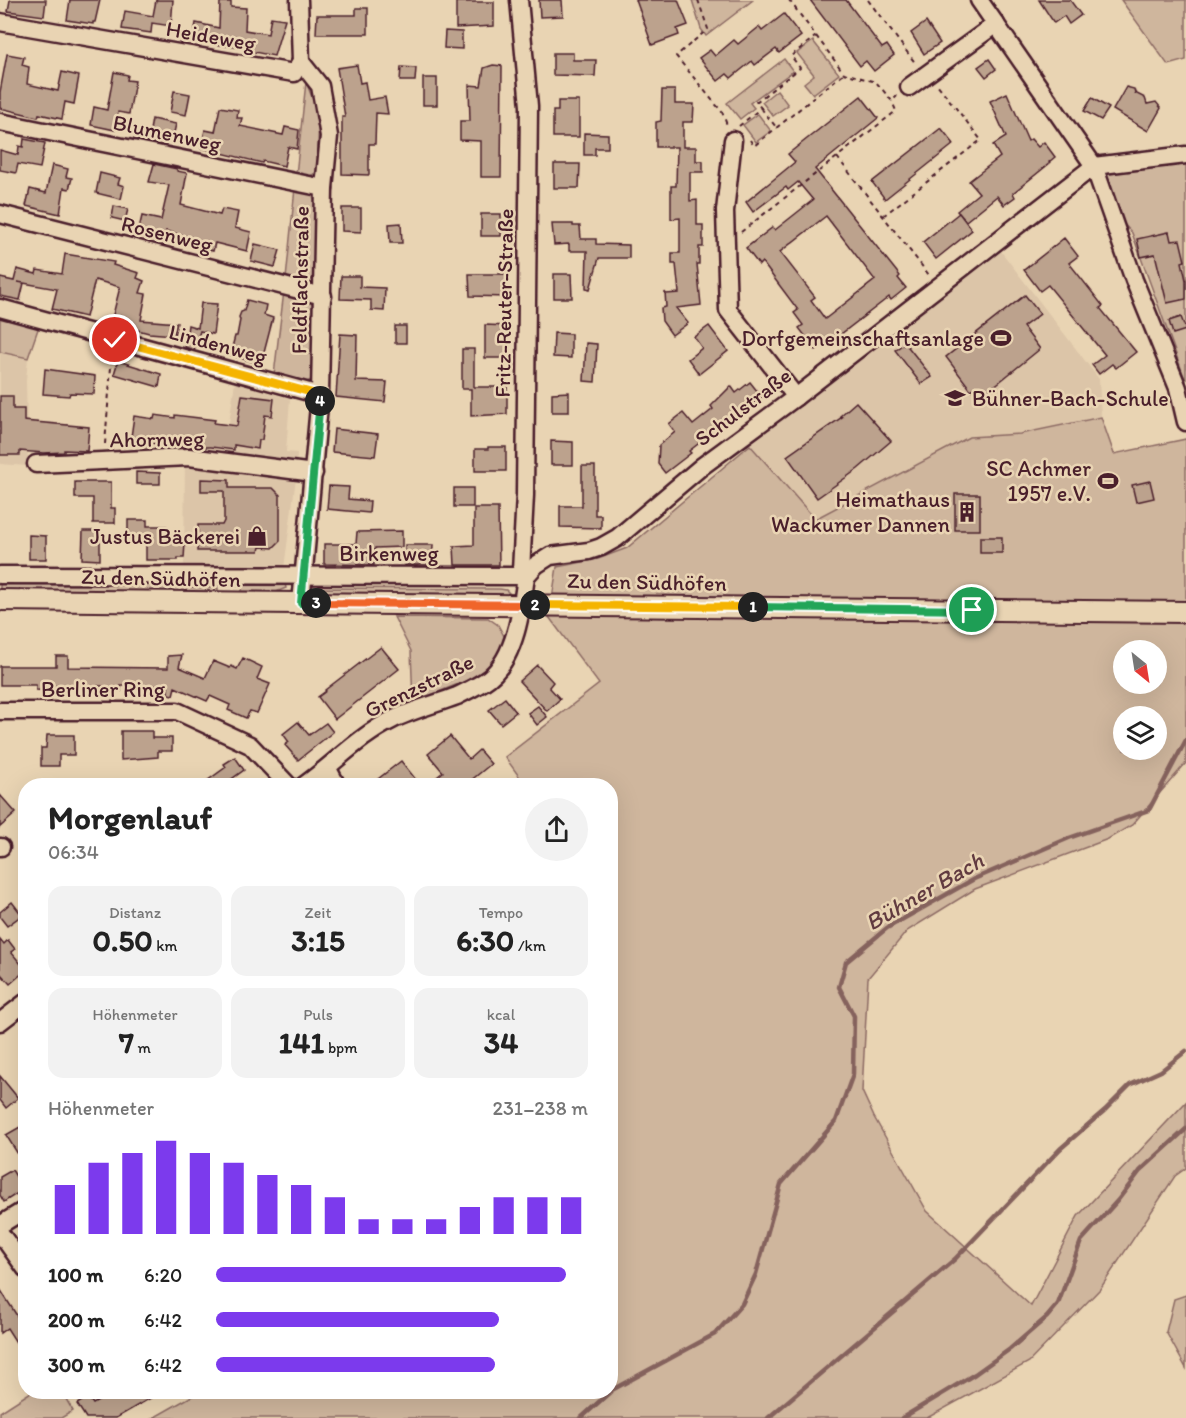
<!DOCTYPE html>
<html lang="de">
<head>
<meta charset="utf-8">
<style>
  :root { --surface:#fff; --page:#f2f2f2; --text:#222; --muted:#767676; --accent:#7c3aed }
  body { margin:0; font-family:Itim,sans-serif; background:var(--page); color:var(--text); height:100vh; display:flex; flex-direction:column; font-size:22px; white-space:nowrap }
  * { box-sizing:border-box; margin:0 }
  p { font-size:20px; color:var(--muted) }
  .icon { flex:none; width:33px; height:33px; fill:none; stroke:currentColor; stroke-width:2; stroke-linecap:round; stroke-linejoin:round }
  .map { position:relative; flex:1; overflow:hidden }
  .sheet { position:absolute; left:18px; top:778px; width:600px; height:621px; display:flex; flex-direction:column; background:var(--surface); border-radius:24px; box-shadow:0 6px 24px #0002 }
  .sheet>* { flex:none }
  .needle { width:39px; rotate:150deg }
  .buttons { position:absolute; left:1113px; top:640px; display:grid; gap:12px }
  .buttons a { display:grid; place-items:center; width:54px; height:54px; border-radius:50%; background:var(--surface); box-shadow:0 6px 24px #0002; font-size:30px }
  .pin { position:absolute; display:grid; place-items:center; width:51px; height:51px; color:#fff; margin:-26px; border:3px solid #fff; border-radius:50%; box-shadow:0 2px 6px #0007 }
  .km { position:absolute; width:30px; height:30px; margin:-15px; border-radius:50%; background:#222; color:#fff; font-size:16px; line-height:30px; text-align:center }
  .round { display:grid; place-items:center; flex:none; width:63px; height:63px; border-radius:32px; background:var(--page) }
  .summary { display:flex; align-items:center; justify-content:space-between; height:102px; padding:0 30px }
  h1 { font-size:33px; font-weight:800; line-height:45px }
  .figures { display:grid; grid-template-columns:repeat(3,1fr); gap:9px; height:102px; padding:6px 30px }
  .figures div { display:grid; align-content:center; border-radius:15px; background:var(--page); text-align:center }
  .figures b { font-size:30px; font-weight:800 }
  .figures small { font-size:16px; font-weight:400 }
  .figures p { font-size:16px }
  .chart { height:168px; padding:12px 30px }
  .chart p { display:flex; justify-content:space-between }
  .chart svg { width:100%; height:108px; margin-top:6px; stroke:var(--accent); stroke-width:6 }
  ul { padding:0 30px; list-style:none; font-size:20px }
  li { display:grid; grid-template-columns:96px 72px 1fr; align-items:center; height:45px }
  li i { height:15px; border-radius:8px; background:var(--accent) }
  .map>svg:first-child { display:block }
  .built { fill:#dcc5a8 }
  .green { fill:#cfb69d; stroke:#8c6a64; stroke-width:1.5; fill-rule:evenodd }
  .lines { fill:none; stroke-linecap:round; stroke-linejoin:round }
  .stream { stroke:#85625d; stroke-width:4.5 }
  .building { fill:#bca28d; stroke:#4a1f2b; stroke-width:1.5; fill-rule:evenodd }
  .minor-casing { stroke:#4a1f2b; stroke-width:21 }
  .tertiary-casing { stroke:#4a1f2b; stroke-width:24 }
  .path { stroke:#4a1f2b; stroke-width:2; stroke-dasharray:4.5 4.5; stroke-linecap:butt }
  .minor { stroke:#e9d4b3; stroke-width:16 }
  .tertiary { stroke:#e9d4b3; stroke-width:20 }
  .split-1-casing { stroke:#fff; stroke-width:12 }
  .split-2-casing { stroke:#fff; stroke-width:12 }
  .split-3-casing { stroke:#fff; stroke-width:12 }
  .split-4-casing { stroke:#fff; stroke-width:12 }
  .split-5-casing { stroke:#fff; stroke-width:12 }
  .split-1 { stroke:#22a559; stroke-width:8 }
  .split-2 { stroke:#f5b400; stroke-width:8 }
  .split-3 { stroke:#f0652b; stroke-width:8 }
  .split-4 { stroke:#22a559; stroke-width:8 }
  .split-5 { stroke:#f5b400; stroke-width:8 }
  .labels { text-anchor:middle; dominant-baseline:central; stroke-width:5; stroke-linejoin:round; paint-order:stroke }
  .street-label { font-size:22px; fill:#4a1f2b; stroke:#e9d4b3 }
  .poi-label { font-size:22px; fill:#4a1f2b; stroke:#e9d4b3; text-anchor:end }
  .water-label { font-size:24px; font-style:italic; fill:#623b40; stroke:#e9d4b3 }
</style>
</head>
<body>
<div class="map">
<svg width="1186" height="1418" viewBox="0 0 1186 1418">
  <rect width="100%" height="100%" fill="#e9d4b3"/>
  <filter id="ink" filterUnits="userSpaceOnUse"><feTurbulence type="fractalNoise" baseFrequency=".0167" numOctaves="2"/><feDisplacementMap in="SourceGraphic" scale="12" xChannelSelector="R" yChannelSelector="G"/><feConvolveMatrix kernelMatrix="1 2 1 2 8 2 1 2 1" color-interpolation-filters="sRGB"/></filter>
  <g filter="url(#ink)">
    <g class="built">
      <polygon points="1000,250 1099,379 1101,417 1020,434 968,437 815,519 750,445"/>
      <polygon points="0,352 28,358 26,381 28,466 0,464"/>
      <polygon points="235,382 290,399 286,452 297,453 296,478 284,568 184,569 185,452 224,457"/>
    </g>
    <g class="green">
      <polygon points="692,0 753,0 706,36 701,29"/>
      <polygon points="1121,0 1186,0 1186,60 1168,65"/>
      <polygon points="813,41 839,74 813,94 804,83 814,75 797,53"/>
      <polygon points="784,59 793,71 750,103 754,108 740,119 727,103"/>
      <polygon points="306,82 319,115 317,172 309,177 296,175"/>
      <polygon points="777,90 788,105 773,116 762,102"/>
      <polygon points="758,114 771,131 756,142 743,125"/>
      <polygon points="1186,163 1186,382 1132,233 1122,222 1102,175"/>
      <polygon points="295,188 310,192 316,201 315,273 311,280 301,283 286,279"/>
      <polygon points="284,291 309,297 314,303 315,373 311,380 303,384 274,375"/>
      <polygon points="0,314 39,326 28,358 0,352"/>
      <path d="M 1101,417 L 1114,454 L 1186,439 L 1186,763 L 1132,825 L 1108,839 L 975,889 L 907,931 L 868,978 L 862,1091 L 874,1117 L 927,1211 L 1031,1306 L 1078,1216 L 1186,1102 L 1186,1168 L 1175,1176 L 1100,1289 L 1029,1362 L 927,1418 L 153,1418 L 199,1392 L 610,1392 L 610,786 L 526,786 L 505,757 L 599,684 L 549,617 L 557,567 L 598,559 L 627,548 L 750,445 L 815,519 L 969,437 L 1020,434 ZM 1124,651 L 1156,651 L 1156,684 L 1124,684 ZM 1124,717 L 1156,717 L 1156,750 L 1124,750 Z"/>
      <polygon points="0,581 177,583 178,587 218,588 218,592 0,590"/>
      <polygon points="242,582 285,583 286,588 276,592 242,591"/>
      <polygon points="311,588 500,589 506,590 509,593 505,596 315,595 311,593"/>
      <polygon points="394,617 488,618 498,625 504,636 500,653 481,675 413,702 411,651"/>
      <polygon points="1186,1295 1186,1368 1166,1332 1174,1299"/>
      <polygon points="31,1392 62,1392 73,1411 61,1418 0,1418 0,1412"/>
    </g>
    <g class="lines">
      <g class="stream">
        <polyline points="610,1391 715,1334 742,1304 756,1274 781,1184 836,1121 853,1074 854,1016 839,987 846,962 887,928 974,879 1069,838 1149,810 1186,740"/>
        <polyline points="581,1418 610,1392"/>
        <polyline points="768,1418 955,1259 1060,1149 1105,1110 1130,1085 1161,1071 1186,1051"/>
        <polyline points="902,1418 975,1374 1010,1349 1047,1317 1058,1304 1081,1241 1118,1200 1140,1171 1186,1129"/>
      </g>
    </g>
    <g class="building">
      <polygon points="10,0 46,0 44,16 8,11"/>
      <polygon points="70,0 100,0 95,22 93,22 93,24 67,20"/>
      <polygon points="156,0 173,0 171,26 152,23 151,33 122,29 125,11 153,16"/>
      <polygon points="539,0 562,0 563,16 540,17"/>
      <polygon points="636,0 678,0 688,25 677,29 679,35 652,45"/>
      <polygon points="810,0 846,0 882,48 887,45 894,55 874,71 866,61 860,66"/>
      <polygon points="1039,0 1070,0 1081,15 1069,24 1064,16 1054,23"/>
      <polygon points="220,2 231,2 231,7 246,8 245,30 268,34 271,17 285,19 274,56 249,51 249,49 193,41 196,23 219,28"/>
      <polygon points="456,2 494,2 494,26 456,28"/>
      <polygon points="356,8 368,8 368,34 316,34 317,15 356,15"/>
      <polygon points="784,14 801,36 779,53 776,49 755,65 752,61 731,78 727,74 718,81 699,58 710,50 715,56 734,40 738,44 759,27 762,31"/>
      <polygon points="926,22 940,43 924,54 911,33"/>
      <polygon points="445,31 462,32 462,49 444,48"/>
      <polygon points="553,53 573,53 573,60 596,60 595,76 553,75"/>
      <polygon points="7,54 24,57 22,65 29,67 27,84 58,91 62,72 79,76 74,104 65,102 62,119 39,114 38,117 0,108 0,92"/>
      <polygon points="989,59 996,69 986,77 978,67"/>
      <polygon points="357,65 360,83 365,82 368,100 385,97 388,114 376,113 375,144 369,144 369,175 342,174 342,117 345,117 337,68"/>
      <polygon points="493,65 502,66 501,177 481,177 481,141 460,140 460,121 470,121 469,85 481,86 484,68"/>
      <polygon points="401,67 416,68 415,81 400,81"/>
      <polygon points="114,72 128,75 127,80 135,81 129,114 118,112 115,130 91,125 94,107 107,110"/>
      <rect x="423" y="78" width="14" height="27"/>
      <polygon points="1126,87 1134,89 1135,93 1145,98 1147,104 1156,102 1161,108 1148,131 1113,110"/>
      <polygon points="662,90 675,90 675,104 694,104 693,122 683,122 683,147 696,147 696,161 703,161 703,172 690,172 690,201 697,200 697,225 703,225 703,247 699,247 699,264 697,264 701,305 676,308 688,323 672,335 662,321 661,308 666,307 665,292 666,294 679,293 676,264 672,264 672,253 680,253 680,218 671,219 671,186 676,186 677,147 656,147 656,122 661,121"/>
      <polygon points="174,91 190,94 186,115 170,112"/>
      <polygon points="1007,93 1028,141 1031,139 1038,147 1044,142 1055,157 1049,162 1050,163 1013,193 1015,197 1004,205 997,196 966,221 957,211 979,193 969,181 1000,157 993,145 1006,137 990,101"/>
      <path d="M 861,96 L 878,118 L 815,169 L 900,276 L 898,278 L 906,288 L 891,300 L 889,297 L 837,337 L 836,335 L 816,350 L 799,328 L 803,325 L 794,313 L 798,310 L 762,262 L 759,265 L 746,248 L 773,227 L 775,230 L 813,200 L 798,182 L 788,190 L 786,187 L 753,212 L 746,202 L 795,162 L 788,154 ZM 826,216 L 875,280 L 825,319 L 811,300 L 815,297 L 780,252 Z"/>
      <polygon points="1092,98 1109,108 1101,120 1084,111"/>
      <polygon points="558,101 579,101 579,137 553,137 553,111 558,111"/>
      <polygon points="220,107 238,110 237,118 242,118 240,126 283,135 285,127 299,130 297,149 288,147 284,166 263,161 262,163 201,148 205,130 215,132"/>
      <polygon points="152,119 176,124 172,141 149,136"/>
      <polygon points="941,128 954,144 885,199 872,182"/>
      <polygon points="584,133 608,134 608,148 595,148 595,155 584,155"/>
      <polygon points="24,139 45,143 40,168 18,164 16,173 0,170 0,150 18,155 19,146 23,147"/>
      <polygon points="154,164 177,169 177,171 187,173 181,205 220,215 222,209 238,212 235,228 251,232 247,251 215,243 213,251 191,246 193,238 166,231 164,239 138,233 142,216 161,220 169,185 149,182"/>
      <polygon points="554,164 580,164 579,188 554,188"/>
      <polygon points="52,165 68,169 66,177 72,178 69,189 64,188 60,214 26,206 30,189 46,193"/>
      <polygon points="100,173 120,178 118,184 124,186 121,199 96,193"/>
      <polygon points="114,206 128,209 125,221 112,218"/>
      <polygon points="342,208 361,208 361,232 342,231"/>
      <polygon points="959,213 972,230 936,259 923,242"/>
      <rect x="481" y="214" width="20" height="22"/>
      <polygon points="401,223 402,243 390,243 389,224"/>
      <polygon points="552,224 573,224 573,226 580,226 581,239 596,239 596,244 629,245 629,258 599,258 590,289 586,288 587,251 569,251 569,244 554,245"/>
      <polygon points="1169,232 1171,241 1180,240 1185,261 1182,262 1186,280 1186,299 1167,303 1155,254 1141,257 1137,239"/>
      <polygon points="1064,238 1078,256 1069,263 1103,306 1100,308 1136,352 1116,368 1112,364 1099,374 1092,365 1105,355 1048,285 1040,291 1024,270"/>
      <polygon points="255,244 280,250 275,267 251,261"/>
      <polygon points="65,254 114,262 113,265 139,273 137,278 144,281 140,293 146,294 141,320 177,323 174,335 149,333 111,323 120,287 95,280 86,317 52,309 57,289 18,282 24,283 20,300 0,296 0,278 14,281 17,269 36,274 37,270 62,274"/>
      <polygon points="469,274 507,274 507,297 470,296"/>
      <polygon points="554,274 571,274 572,298 554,298"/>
      <polygon points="341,276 360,276 360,287 385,288 384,311 371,310 371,300 340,299"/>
      <polygon points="1025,295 1040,314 1023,327 1040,349 982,396 975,387 971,390 946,357"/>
      <polygon points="247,300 266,305 264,315 273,318 261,364 230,355 235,336 237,336 240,320 239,317 241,312 244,311"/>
      <polygon points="201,303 217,304 213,334 200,331 194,350 185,347 188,325 198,328"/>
      <polygon points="1181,317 1186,330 1173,334 1169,321"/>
      <polygon points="485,325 509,326 507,358 485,358"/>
      <rect x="395" y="326" width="11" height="17"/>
      <polygon points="709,326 728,351 699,374 688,359 702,348 694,337"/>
      <polygon points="554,333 571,334 571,358 553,357"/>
      <polygon points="340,334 357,335 356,381 387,382 385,402 336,397"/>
      <polygon points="586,343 597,344 595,382 584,381"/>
      <polygon points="905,343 932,377 921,384 895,350"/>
      <polygon points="462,349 474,349 474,387 507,387 507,414 471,416 471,389 462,389"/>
      <polygon points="118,361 161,374 159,387 114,374"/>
      <polygon points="45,369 95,376 94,394 70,393 69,396 43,394"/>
      <polygon points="750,382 762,397 711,434 689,451 691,453 665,473 658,464 659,445 675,432 669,424 683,413 693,425 713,409 711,406 731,386 736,393"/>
      <polygon points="569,392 569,412 552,412 552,393"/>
      <polygon points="242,395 274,399 272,416 265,415 262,440 259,440 258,449 234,445 234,450 211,447 177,447 151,443 150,447 130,444 134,416 154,419 155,415 175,418 175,415 215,420 214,423 237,426"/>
      <polygon points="0,396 13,396 13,409 24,409 24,421 89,427 87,451 64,450 64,452 44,453 20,451 20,455 0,455"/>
      <polygon points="856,402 891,441 858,469 817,498 787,456 842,417 840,416"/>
      <polygon points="334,429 378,434 375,456 332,452"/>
      <polygon points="551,441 573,442 573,465 551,465"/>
      <polygon points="488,447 506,447 506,471 475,471 475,449 488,449"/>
      <polygon points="582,466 595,466 595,515 601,515 601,528 560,527 560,506 582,506"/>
      <polygon points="136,472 160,473 160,484 136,484"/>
      <polygon points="201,479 229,480 229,488 273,488 280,495 280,541 273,548 260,547 259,551 197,551 198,525 222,525 224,521 224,491 201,491"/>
      <polygon points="1150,481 1154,498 1136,502 1132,485"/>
      <polygon points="75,482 111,482 111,508 115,508 115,523 93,523 93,498 75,498"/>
      <polygon points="329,486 349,487 348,499 370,501 369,513 327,509"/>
      <rect x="454" y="488" width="19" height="19"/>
      <rect x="955" y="494" width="25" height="36"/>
      <polygon points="474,508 498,508 499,565 455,565 454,546 474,545"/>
      <polygon points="128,520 147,520 147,526 166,526 165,542 185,543 184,558 178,558 178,560 146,560 146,537 128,538"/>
      <polygon points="83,531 100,531 100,560 82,559"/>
      <polygon points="402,531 402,547 375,548 374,565 324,564 324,544 356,544 357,532"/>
      <polygon points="29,535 46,536 46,559 29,559"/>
      <rect x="980" y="537" width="22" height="16"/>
      <polygon points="405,545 433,545 432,565 405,565"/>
      <polygon points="381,647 399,669 335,719 318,697 326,691 325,690"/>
      <polygon points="182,655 179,667 205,678 213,661 230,668 231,666 237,669 243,658 262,667 257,679 270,684 257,713 250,711 246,718 228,710 230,705 210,696 207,701 175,687 173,695 168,694 168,686 121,686 121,691 102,691 102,686 56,686 56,691 36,690 36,685 0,685 0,666 56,666 56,656 68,656 68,667 168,668 168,656"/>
      <polygon points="537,665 553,682 549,687 560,699 547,711 519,681"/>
      <polygon points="505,698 516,712 501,724 489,710"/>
      <polygon points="538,706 547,717 537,725 528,713"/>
      <polygon points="298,722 309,735 326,723 333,732 298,760 285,745 289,742 283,734"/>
      <polygon points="121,731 152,731 152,738 172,738 172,751 158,751 158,757 121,760"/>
      <polygon points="47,735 74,735 74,755 59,755 59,766 41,766 41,748 46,748"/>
      <polygon points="450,736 469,759 479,750 491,764 464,786 426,786 443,772 428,754"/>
      <polygon points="235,757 244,770 229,781 233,786 200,786 226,767 224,764"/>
      <polygon points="401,761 421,786 369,786"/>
      <polygon points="0,795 16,813 0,827"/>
      <polygon points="12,902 22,915 7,926 0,917 0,912"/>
      <polygon points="0,939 4,944 8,940 15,949 11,952 26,970 10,984 0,973"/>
      <polygon points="0,1076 18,1098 6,1108 0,1100"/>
      <polygon points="20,1127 26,1137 26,1167 6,1135"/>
      <polygon points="12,1170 24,1189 4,1202 0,1195 0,1177"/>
      <polygon points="0,1289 26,1330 26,1358 7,1328 0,1333"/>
      <polygon points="114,1392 161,1392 116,1418 86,1418 77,1404 88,1397 93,1404"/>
    </g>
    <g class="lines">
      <g class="minor-casing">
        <g id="minor">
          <polyline points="299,0 301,62 320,86 329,136 324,188 320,395 301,603"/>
          <polyline points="979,0 1094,166 1134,280 1178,388 1186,422"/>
          <polyline points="0,22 294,73 301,62"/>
          <polyline points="909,87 996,24"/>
          <polyline points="0,122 324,188"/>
          <polyline points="733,140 725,211 728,310 796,397"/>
          <polyline points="1094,166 1186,155"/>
          <polyline points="0,214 323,296"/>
          <polyline points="0,308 320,395"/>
          <polyline points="36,464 189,457 314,473"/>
          <polyline points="0,575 526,576"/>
          <polyline points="526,576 536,565 550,556 589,551 601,547 617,538 701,467 796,397 1094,166"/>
          <polyline points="0,711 177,711 250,745 289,786"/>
          <polyline points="328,769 337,786"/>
          <path d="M 303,786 C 333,765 359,736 392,720 C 412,710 436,704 457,696 C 467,691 480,685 489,678 C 516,657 522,607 526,576 L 521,571 L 525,495 L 529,106 L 519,0"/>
          <polyline points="0,847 1,847"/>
          <polyline points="0,1022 26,1002"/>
          <polyline points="0,1225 26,1209"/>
          <polyline points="0,1233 26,1269"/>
        </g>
      </g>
      <g class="tertiary-casing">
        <polyline id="tertiary" points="0,600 1186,612"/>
      </g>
      <g class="path">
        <polyline points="698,0 708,29 676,56 722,112 727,125"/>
        <polyline points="789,0 844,73 876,82 892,101 897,96"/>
        <polyline points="868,0 916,64"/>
        <polyline points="761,108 776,127"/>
        <polyline points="739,126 761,108 756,102 800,68 791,56 816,36"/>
        <polyline points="750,140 754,146 844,73"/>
        <polyline points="837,157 929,275"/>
        <polyline points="883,216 981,140 937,84"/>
        <polyline points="741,232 896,111 892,101"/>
        <polyline points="105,444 112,354"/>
      </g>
      <use href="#minor" class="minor"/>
      <use href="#tertiary" class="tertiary"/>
    </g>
  </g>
  <g class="lines" filter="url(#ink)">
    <g class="split-1-casing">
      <polyline id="split-1" points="753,607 972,610"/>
    </g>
    <g class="split-2-casing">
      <polyline id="split-2" points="535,605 753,607"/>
    </g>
    <g class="split-3-casing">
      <polyline id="split-3" points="316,603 535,605"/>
    </g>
    <g class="split-4-casing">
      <polyline id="split-4" points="316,603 301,603 320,401"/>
    </g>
    <g class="split-5-casing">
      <polyline id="split-5" points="115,340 320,395 320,401"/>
    </g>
    <use href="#split-1" class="split-1"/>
    <use href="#split-2" class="split-2"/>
    <use href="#split-3" class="split-3"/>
    <use href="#split-4" class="split-4"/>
    <use href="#split-5" class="split-5"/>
  </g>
  <defs>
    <g id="stadium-bare" transform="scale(1.62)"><path d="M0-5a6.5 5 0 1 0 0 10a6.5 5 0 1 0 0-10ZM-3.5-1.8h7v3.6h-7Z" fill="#4a1f2b" stroke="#e9d4b3" stroke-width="2.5" paint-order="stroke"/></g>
    <g id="school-bare" transform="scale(1.62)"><path d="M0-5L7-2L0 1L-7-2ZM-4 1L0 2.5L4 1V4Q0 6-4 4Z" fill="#4a1f2b" stroke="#e9d4b3" stroke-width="2.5" paint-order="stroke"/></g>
    <g id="building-bare" transform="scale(1.62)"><path d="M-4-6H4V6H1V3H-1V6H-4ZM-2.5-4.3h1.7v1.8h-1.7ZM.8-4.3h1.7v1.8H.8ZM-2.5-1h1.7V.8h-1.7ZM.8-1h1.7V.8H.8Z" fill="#4a1f2b" stroke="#e9d4b3" stroke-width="2.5" paint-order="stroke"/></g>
    <g id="shop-bare" transform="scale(1.62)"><path d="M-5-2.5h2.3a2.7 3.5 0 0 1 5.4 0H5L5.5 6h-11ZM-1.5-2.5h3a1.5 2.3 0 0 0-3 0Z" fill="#4a1f2b" stroke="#e9d4b3" stroke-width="2.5" paint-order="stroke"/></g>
  </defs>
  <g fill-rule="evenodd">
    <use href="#stadium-bare" x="1001" y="338"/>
    <use href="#school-bare" x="955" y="398"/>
    <use href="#stadium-bare" x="1108" y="481"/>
    <use href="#building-bare" x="967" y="512"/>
    <use href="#shop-bare" x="257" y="536"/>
  </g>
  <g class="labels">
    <g class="street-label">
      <text transform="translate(211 36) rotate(10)">Heideweg</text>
      <text transform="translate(167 133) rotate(12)">Blumenweg</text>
      <text transform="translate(167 234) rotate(14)">Rosenweg</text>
      <text transform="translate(300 280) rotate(-89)">Feldflachstraße</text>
      <text transform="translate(504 303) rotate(-89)">Fritz-Reuter-Straße</text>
      <text transform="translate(218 344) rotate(15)">Lindenweg</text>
      <text transform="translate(743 407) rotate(-37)">Schulstraße</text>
      <text transform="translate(157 439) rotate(-1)">Ahornweg</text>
      <text x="389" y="553">Birkenweg</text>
      <text transform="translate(161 578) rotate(1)">Zu den Südhöfen</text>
      <text transform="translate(647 582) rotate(1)">Zu den Südhöfen</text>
      <text transform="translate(419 686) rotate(-26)">Grenzstraße</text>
      <text x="103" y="689">Berliner Ring</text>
    </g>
    <g class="poi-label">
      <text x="984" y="338">Dorfgemeinschaftsanlage</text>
      <text x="972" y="398" text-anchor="start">Bühner-Bach-Schule</text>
      <text x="1091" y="468">SC Achmer<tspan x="1091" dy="25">1957 e.V.</tspan></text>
      <text x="950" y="499">Heimathaus<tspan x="950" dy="25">Wackumer Dannen</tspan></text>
      <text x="240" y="536">Justus Bäckerei</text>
    </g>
    <g class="water-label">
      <text transform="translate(924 891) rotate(-30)">Bühner Bach</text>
    </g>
  </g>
</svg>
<div class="buttons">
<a><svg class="needle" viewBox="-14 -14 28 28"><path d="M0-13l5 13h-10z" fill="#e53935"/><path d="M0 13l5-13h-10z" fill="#767676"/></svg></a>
<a><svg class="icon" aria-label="layers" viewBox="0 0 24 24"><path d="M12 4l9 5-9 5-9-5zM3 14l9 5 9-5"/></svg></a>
</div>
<div class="pin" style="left:972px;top:610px;background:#1e9e55"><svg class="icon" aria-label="arrive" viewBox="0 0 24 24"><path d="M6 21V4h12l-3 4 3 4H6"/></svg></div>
<div class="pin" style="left:115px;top:340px;background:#d93025"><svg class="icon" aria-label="check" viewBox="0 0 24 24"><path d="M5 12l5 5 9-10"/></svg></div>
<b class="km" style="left:753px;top:607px">1</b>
<b class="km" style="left:535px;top:605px">2</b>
<b class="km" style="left:316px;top:603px">3</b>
<b class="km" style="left:320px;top:401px">4</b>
<section class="sheet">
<div class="summary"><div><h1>Morgenlauf</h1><p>06:34</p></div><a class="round"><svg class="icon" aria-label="share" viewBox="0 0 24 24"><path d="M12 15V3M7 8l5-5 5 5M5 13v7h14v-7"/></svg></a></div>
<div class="figures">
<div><p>Distanz</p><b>0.50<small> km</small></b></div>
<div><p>Zeit</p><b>3:15</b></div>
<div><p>Tempo</p><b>6:30<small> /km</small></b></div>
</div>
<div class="figures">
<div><p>Höhenmeter</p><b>7<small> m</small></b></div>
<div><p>Puls</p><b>141<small> bpm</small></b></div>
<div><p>kcal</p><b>34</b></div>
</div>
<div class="chart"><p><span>Höhenmeter</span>231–238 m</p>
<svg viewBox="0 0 160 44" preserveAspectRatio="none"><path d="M5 44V24M15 44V15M25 44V11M35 44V6M45 44V11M55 44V15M65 44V20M75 44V24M85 44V29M95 44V38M105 44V38M115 44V38M125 44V33M135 44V29M145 44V29M155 44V29"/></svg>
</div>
<ul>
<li><b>100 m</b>6:20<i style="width:94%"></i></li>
<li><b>200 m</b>6:42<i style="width:76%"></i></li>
<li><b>300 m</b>6:42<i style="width:75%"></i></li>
</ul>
</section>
</div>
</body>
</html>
